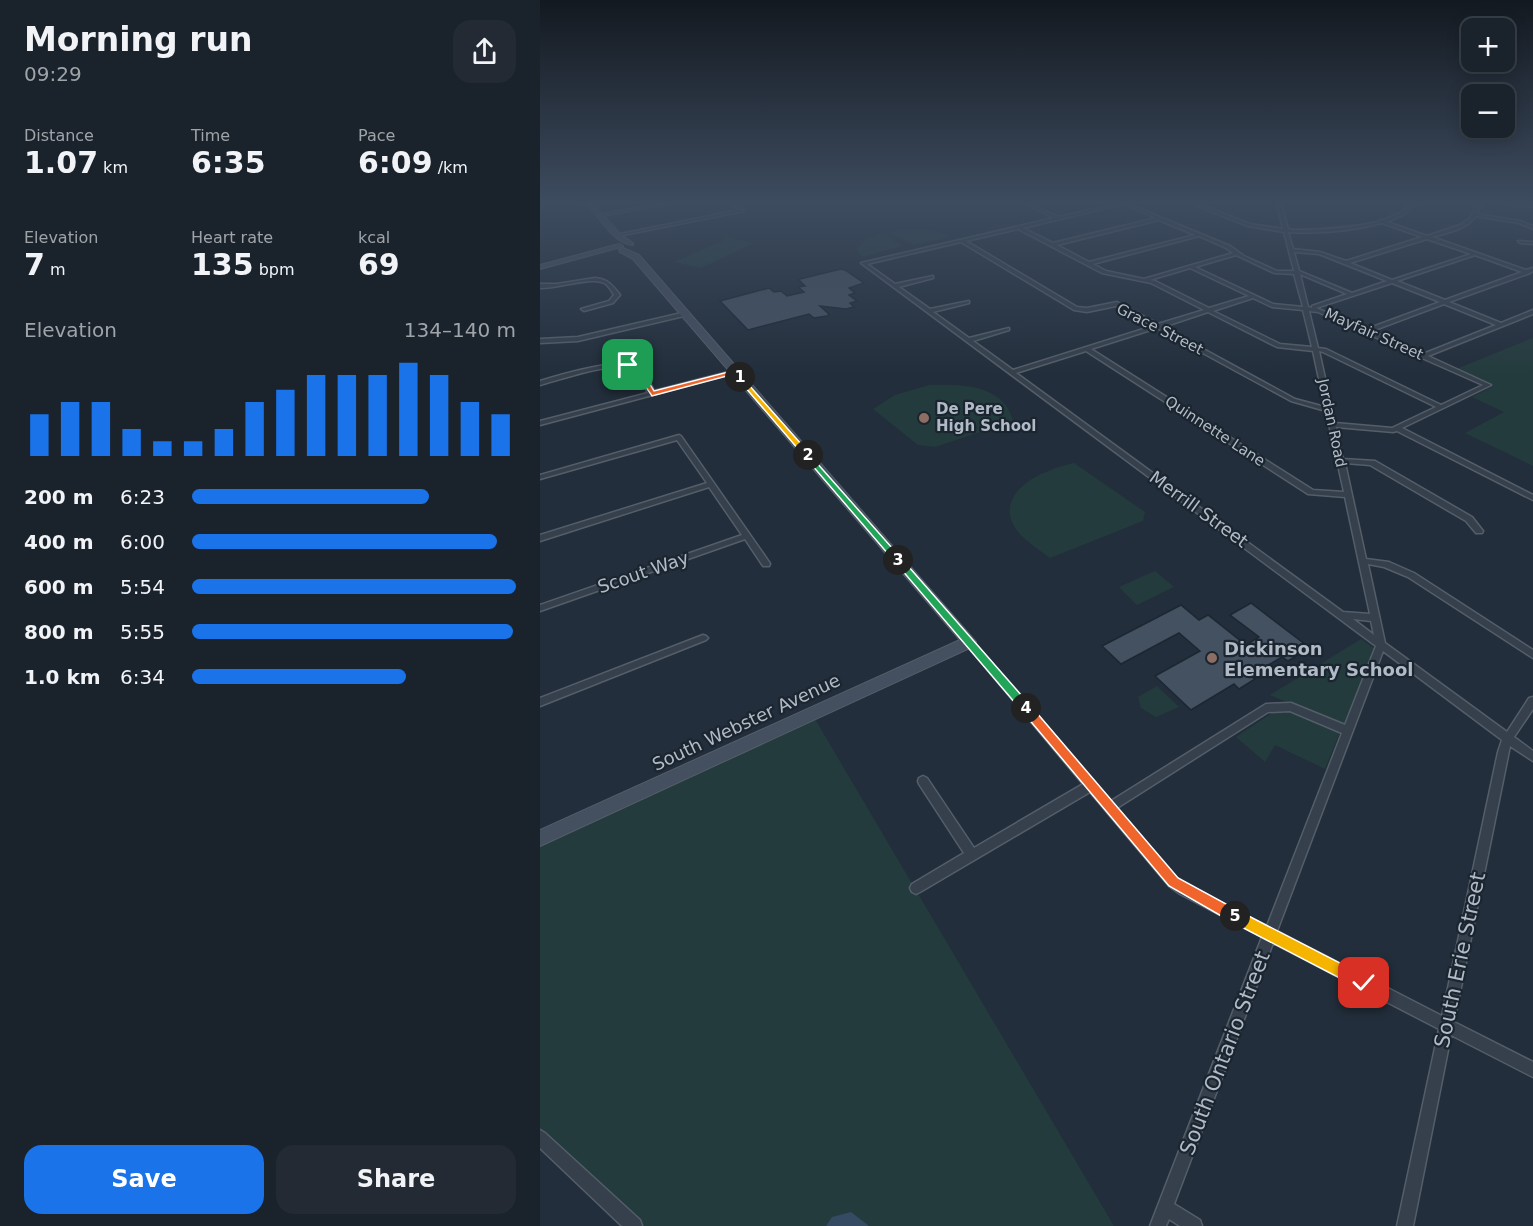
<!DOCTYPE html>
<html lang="en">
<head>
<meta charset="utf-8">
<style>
  :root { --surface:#1a222c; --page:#232a34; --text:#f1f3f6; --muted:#9fa4a9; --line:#383f48; --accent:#1a73e8 }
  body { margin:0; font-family:"DejaVu Sans",sans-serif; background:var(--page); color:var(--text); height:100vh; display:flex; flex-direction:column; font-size:22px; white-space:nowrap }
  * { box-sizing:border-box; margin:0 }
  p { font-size:20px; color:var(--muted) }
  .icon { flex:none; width:33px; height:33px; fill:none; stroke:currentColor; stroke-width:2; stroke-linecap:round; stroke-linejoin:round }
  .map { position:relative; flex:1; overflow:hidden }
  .drawer { display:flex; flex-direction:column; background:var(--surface); width:540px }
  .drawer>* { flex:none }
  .controls { position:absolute; left:921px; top:18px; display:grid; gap:12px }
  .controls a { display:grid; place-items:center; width:54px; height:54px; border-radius:12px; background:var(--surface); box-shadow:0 3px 15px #0003,0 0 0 2px var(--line); font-size:30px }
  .pin { position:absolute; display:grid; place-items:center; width:51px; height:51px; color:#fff; margin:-26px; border-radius:12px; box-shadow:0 3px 9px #0006 }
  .km { position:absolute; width:30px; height:30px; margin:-15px; border-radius:50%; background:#222; color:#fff; font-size:16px; line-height:30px; text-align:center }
  .round { display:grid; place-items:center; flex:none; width:63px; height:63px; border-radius:18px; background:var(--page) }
  .head { display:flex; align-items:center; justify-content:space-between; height:102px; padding:0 24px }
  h1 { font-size:33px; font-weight:600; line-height:45px }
  .figures { display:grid; grid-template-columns:repeat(3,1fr); gap:9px; height:102px; padding:6px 24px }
  .figures div { display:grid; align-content:center }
  .figures b { font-size:30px; font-weight:600 }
  .figures small { font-size:16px; font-weight:400 }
  .figures p { font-size:16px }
  .chart { height:168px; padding:12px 24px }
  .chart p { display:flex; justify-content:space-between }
  .chart svg { width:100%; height:108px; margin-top:6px; stroke:var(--accent); stroke-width:6 }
  .action { display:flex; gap:12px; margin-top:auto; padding:12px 24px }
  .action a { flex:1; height:69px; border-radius:18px; background:var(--accent); color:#fff; font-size:24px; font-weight:600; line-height:69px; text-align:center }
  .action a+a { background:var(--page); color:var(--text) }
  ul { padding:0 24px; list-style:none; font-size:20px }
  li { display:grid; grid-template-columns:96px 72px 1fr; align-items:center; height:45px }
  li i { height:15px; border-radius:8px; background:var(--accent) }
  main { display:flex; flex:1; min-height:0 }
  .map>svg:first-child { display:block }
  .green { fill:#243b3d }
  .water { fill:#354a63 }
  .building { fill:#435160; stroke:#1d2732; stroke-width:1.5 }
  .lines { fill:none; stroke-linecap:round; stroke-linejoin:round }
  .street-casing { stroke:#545e69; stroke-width:3 }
  .secondary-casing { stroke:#545e69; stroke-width:2 }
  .street { fill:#36404c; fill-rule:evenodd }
  .secondary { fill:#444f5f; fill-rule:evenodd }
  .split-1 { fill:#f0652b; stroke:#fff; stroke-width:1.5 }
  .split-2 { fill:#f5b400; stroke:#fff; stroke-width:1.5 }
  .split-3 { fill:#22a559; stroke:#fff; stroke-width:1.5 }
  .split-4 { fill:#22a559; stroke:#fff; stroke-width:1.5 }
  .split-5 { fill:#f0652b; stroke:#fff; stroke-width:1.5 }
  .split-6 { fill:#f5b400; stroke:#fff; stroke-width:1.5 }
  .education-dot { fill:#8d6e63; stroke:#1b2530; stroke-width:2 }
  .labels { text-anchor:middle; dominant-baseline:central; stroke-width:4.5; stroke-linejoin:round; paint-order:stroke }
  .far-street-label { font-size:15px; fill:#b1bbc7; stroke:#1b2530 }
  .far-poi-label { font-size:15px; font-weight:bold; fill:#b1bbc7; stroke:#1b2530; text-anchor:start }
  .street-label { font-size:18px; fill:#b1bbc7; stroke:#1b2530 }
  .poi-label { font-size:18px; font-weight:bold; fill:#b1bbc7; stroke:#1b2530; text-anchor:start }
  .near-street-label { font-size:21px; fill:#b1bbc7; stroke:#1b2530 }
</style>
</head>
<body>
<main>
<section class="drawer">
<div class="head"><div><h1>Morning run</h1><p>09:29</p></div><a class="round"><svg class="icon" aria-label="share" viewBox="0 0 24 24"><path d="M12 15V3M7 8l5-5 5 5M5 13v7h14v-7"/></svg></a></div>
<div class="figures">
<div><p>Distance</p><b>1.07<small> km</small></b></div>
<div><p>Time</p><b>6:35</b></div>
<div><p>Pace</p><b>6:09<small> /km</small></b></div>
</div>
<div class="figures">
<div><p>Elevation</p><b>7<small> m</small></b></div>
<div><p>Heart rate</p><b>135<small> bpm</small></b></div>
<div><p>kcal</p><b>69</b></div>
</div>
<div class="chart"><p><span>Elevation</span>134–140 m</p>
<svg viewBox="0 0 160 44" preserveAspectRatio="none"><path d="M5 44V27M15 44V22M25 44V22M35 44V33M45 44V38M55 44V38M65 44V33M75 44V22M85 44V17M95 44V11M105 44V11M115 44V11M125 44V6M135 44V11M145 44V22M155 44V27"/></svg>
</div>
<ul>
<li><b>200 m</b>6:23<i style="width:73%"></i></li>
<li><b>400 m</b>6:00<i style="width:94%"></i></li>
<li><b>600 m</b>5:54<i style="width:100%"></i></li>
<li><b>800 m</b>5:55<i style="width:99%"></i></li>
<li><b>1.0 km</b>6:34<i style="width:66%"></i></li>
</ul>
<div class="action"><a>Save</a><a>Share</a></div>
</section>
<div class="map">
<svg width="993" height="1226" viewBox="0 0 993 1226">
  <rect width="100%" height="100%" fill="#222e3b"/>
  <g class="green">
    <polygon points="367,229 397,231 411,237 374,245 350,233"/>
    <polygon points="344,234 362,246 323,257 316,250 325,240"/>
    <polygon points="188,238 214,243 161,268 134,262"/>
    <polygon points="993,338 993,466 925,433 964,412 932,397 954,386 916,369"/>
    <path d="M 389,385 C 422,384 463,384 473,421 L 395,447 L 378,445 L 333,409 L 355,395 Z"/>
    <path d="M 534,463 L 605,512 L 603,521 L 510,558 C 496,547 473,535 470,515 C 466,483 512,468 534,463 Z"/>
    <polygon points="615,571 634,587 597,605 579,587"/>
    <polygon points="821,639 835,649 803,726 730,695"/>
    <polygon points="617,686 639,707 616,717 601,708 598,697"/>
    <polygon points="741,707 800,732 785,769 735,745 725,762 696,737"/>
    <polygon points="272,714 574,1226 94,1226 0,1138 0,838"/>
  </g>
  <polygon class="water" points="311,1212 329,1226 286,1226 292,1217"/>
  <g class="building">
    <polygon points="301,269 305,270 324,283 309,288 315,293 309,295 317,301 310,303 314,307 306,309 280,306 289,314 287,316 274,318 269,314 208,330 180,301 229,288 234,292 241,291 247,296 264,292 258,287 265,286 259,280 260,279"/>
    <polygon points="711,603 770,648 748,661 742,657 710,676 715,679 699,689 694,684 651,710 615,676 660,651 639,633 581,664 562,646 641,605 659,620 668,615 706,645 719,637 690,615"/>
  </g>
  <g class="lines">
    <g class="street-casing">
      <g id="street">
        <polygon points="120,204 126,204 61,216 59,215"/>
        <polygon points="192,204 196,204 204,211 78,236 76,235 199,210"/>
        <path d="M 486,204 L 490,204 L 519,217 L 578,204 L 583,204 L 483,228 L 513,243 L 616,218 L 584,204 L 588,204 L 690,246 L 704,256 L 737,271 L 754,271 L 744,232 L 708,226 L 655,205 L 654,204 L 659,204 L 710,224 L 743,229 L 737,204 L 741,204 L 748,229 L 753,230 C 782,230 810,228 838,222 L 840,220 L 843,220 L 860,213 L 871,204 L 875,204 L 863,215 L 847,222 L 887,236 L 920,225 L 929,219 L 938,204 L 942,204 L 936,214 L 980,221 L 993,226 L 993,229 L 979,223 L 935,216 C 927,230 906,233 892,237 L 986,270 L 993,268 L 993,271 L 990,273 L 909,302 L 961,323 L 993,310 L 993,314 L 888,356 L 951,385 L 862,428 L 993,495 L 993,500 L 857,431 L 853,432 L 796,427 L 803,459 L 835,461 L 932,517 L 943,531 L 942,533 L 936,533 L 926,521 L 830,465 L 805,463 L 826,559 L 849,562 L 874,573 L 993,650 L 993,658 L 868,577 L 844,567 L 828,564 L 845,643 L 967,732 L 989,698 L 993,697 L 993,709 L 974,737 L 993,751 L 993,761 L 970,746 L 914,1022 L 993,1062 L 993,1077 L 911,1035 L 873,1226 L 857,1226 L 899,1029 L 733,943 L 634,1204 L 660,1220 L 662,1226 L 640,1226 L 629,1219 L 626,1226 L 610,1226 L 722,937 L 640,894 L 629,886 L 550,792 L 380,892 L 376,894 L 372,892 L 370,888 L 372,884 L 424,853 L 379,784 L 378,781 L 379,778 L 383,776 L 387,778 L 434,848 L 543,784 L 426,644 L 424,642 L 426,640 L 432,640 L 571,801 L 726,704 L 751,703 L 805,725 L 836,646 L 321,263 L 514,218 ZM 619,220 L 655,235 L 549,262 L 517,245 ZM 842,223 L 882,237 L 806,261 L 780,252 L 753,249 L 748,232 C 780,234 811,231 842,223 ZM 478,229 L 562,273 L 611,283 L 664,310 L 618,324 L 577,302 L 547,308 L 537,307 L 426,241 ZM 659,236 L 686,248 L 693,253 L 604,279 L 566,271 L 553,264 ZM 887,239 L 931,254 L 852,280 L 810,263 ZM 421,242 L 534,310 L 547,312 L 576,306 L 613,326 L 473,370 L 433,341 L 469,330 L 469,328 L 429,338 L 393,312 L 429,303 L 429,301 L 390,309 L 359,287 L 393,278 L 393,276 L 355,284 L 327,264 ZM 754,252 L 779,254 L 847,281 L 812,293 L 759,271 ZM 696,255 L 734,273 L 754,274 L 763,307 L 733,304 L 655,267 ZM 935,255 L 982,272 L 905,300 L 857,281 ZM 650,268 L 709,296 L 669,308 L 615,281 L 610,280 ZM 760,274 L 807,294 L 772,306 L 772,308 L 768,307 ZM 852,283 L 900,302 L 827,329 L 776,308 ZM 713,298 L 732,307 L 763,310 L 772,347 L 740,344 L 673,311 ZM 904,304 L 956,325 L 883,354 L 832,331 ZM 769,311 L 778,312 L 943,385 L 901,405 L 786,349 L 778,348 ZM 668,312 L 737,347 L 773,351 L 785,407 L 755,399 L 623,327 ZM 617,328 L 751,401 L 786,411 L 804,492 L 773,490 L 551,349 ZM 546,351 L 768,494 L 805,497 L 830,614 L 803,612 L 476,373 ZM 779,351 L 783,352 L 896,407 L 852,428 L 795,423 ZM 813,619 L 831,621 L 834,635 ZM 843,651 L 962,740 L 958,752 L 902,1016 L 737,931 ZM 750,711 L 802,733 L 727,926 L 648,886 L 637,878 L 577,808 L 728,712 Z"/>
        <polygon points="968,204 993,205 993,207 970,205"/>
        <polygon points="978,241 993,242 993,244 980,243"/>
        <path d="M 55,278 C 68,279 72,285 80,295 L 73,303 L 44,311 L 41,309 L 69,301 L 74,295 C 72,291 69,287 66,284 C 53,275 17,289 0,288 L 0,284 L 17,284 Z"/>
        <polygon points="146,312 149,314 148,315 38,341 0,343 0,339 38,337"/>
        <path d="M 79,363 C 101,365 105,372 114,391 L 196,370 L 199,372 L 0,425 L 0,421 L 108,393 C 104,385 101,374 93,369 C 76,360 19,380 0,385 L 0,381 C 26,373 52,366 79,363 Z"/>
        <polygon points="139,435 141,436 229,562 230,564 229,566 223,566 205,539 0,611 0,605 202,535 169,487 0,541 0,535 167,483 137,440 0,479 0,475"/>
        <polygon points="163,635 166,636 168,638 166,640 0,706 0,698"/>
        <polygon points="0,1130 5,1133 100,1220 102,1226 82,1226 0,1148"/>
      </g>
    </g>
    <g class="secondary-casing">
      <g id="secondary">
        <path d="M 44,204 L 53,204 L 80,234 L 93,243 L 93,245 C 76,245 59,218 49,206 Z"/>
        <polygon points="79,244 83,246 81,247 0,269 0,265"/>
        <polygon points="83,248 99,255 436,642 434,646 0,846 0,830 420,640 93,259 80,252 79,250"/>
      </g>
    </g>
    <use href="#street" class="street"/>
    <use href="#secondary" class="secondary"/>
  </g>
  <linearGradient id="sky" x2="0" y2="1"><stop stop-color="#131920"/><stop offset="0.54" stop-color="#3e4c60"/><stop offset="1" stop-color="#3e4c60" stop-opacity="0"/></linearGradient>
  <rect width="993" height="375" fill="url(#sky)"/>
  <polygon class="split-1" points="88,363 100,368 114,391 196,370 203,377 198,379 194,374 112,396 95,371 86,367"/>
  <polygon class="split-2" points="200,375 270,454 270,457 265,457 198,379"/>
  <polygon class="split-3" points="268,453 361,558 361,562 355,562 265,457 265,454"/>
  <polygon class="split-4" points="358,557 361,558 490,705 490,711 482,711 355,562 355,558"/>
  <polygon class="split-5" points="486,704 490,705 638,878 699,911 701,916 699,921 695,922 690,921 629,886 482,711 482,705"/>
  <polygon class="split-6" points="695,909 829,978 831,983 829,988 824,990 819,988 690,921 688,916 690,911"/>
  <g class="education-dot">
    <circle cx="384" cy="418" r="6"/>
    <circle cx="672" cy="658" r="6"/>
  </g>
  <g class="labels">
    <g class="far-street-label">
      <text transform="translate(620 329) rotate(27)">Grace Street</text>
      <text transform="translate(834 334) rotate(24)">Mayfair Street</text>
      <text transform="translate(792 423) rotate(78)">Jordan Road</text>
      <text transform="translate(675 431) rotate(33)">Quinnette Lane</text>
    </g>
    <g class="far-poi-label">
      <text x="396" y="409">De Pere<tspan x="396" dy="17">High School</tspan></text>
    </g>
    <g class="street-label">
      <text transform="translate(659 509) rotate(36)">Merrill Street</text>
      <text transform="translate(103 572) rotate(-19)">Scout Way</text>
      <text transform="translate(206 722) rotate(-25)">South Webster Avenue</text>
    </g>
    <g class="poi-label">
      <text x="684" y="648">Dickinson<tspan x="684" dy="21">Elementary School</tspan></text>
    </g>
    <g class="near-street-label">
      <text transform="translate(920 960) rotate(-78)">South Erie Street</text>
      <text transform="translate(685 1053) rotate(-69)">South Ontario Street</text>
    </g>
  </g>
</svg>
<div class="controls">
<a>+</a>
<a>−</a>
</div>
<div class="pin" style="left:88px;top:365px;background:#1e9e55"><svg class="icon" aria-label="arrive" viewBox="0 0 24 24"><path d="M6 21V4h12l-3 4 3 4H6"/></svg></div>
<div class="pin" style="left:824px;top:983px;background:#d93025"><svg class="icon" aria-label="check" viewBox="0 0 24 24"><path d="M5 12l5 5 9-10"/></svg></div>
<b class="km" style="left:200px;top:377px">1</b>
<b class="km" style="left:268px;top:455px">2</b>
<b class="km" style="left:358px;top:560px">3</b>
<b class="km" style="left:486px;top:708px">4</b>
<b class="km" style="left:695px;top:916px">5</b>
</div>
</main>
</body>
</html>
